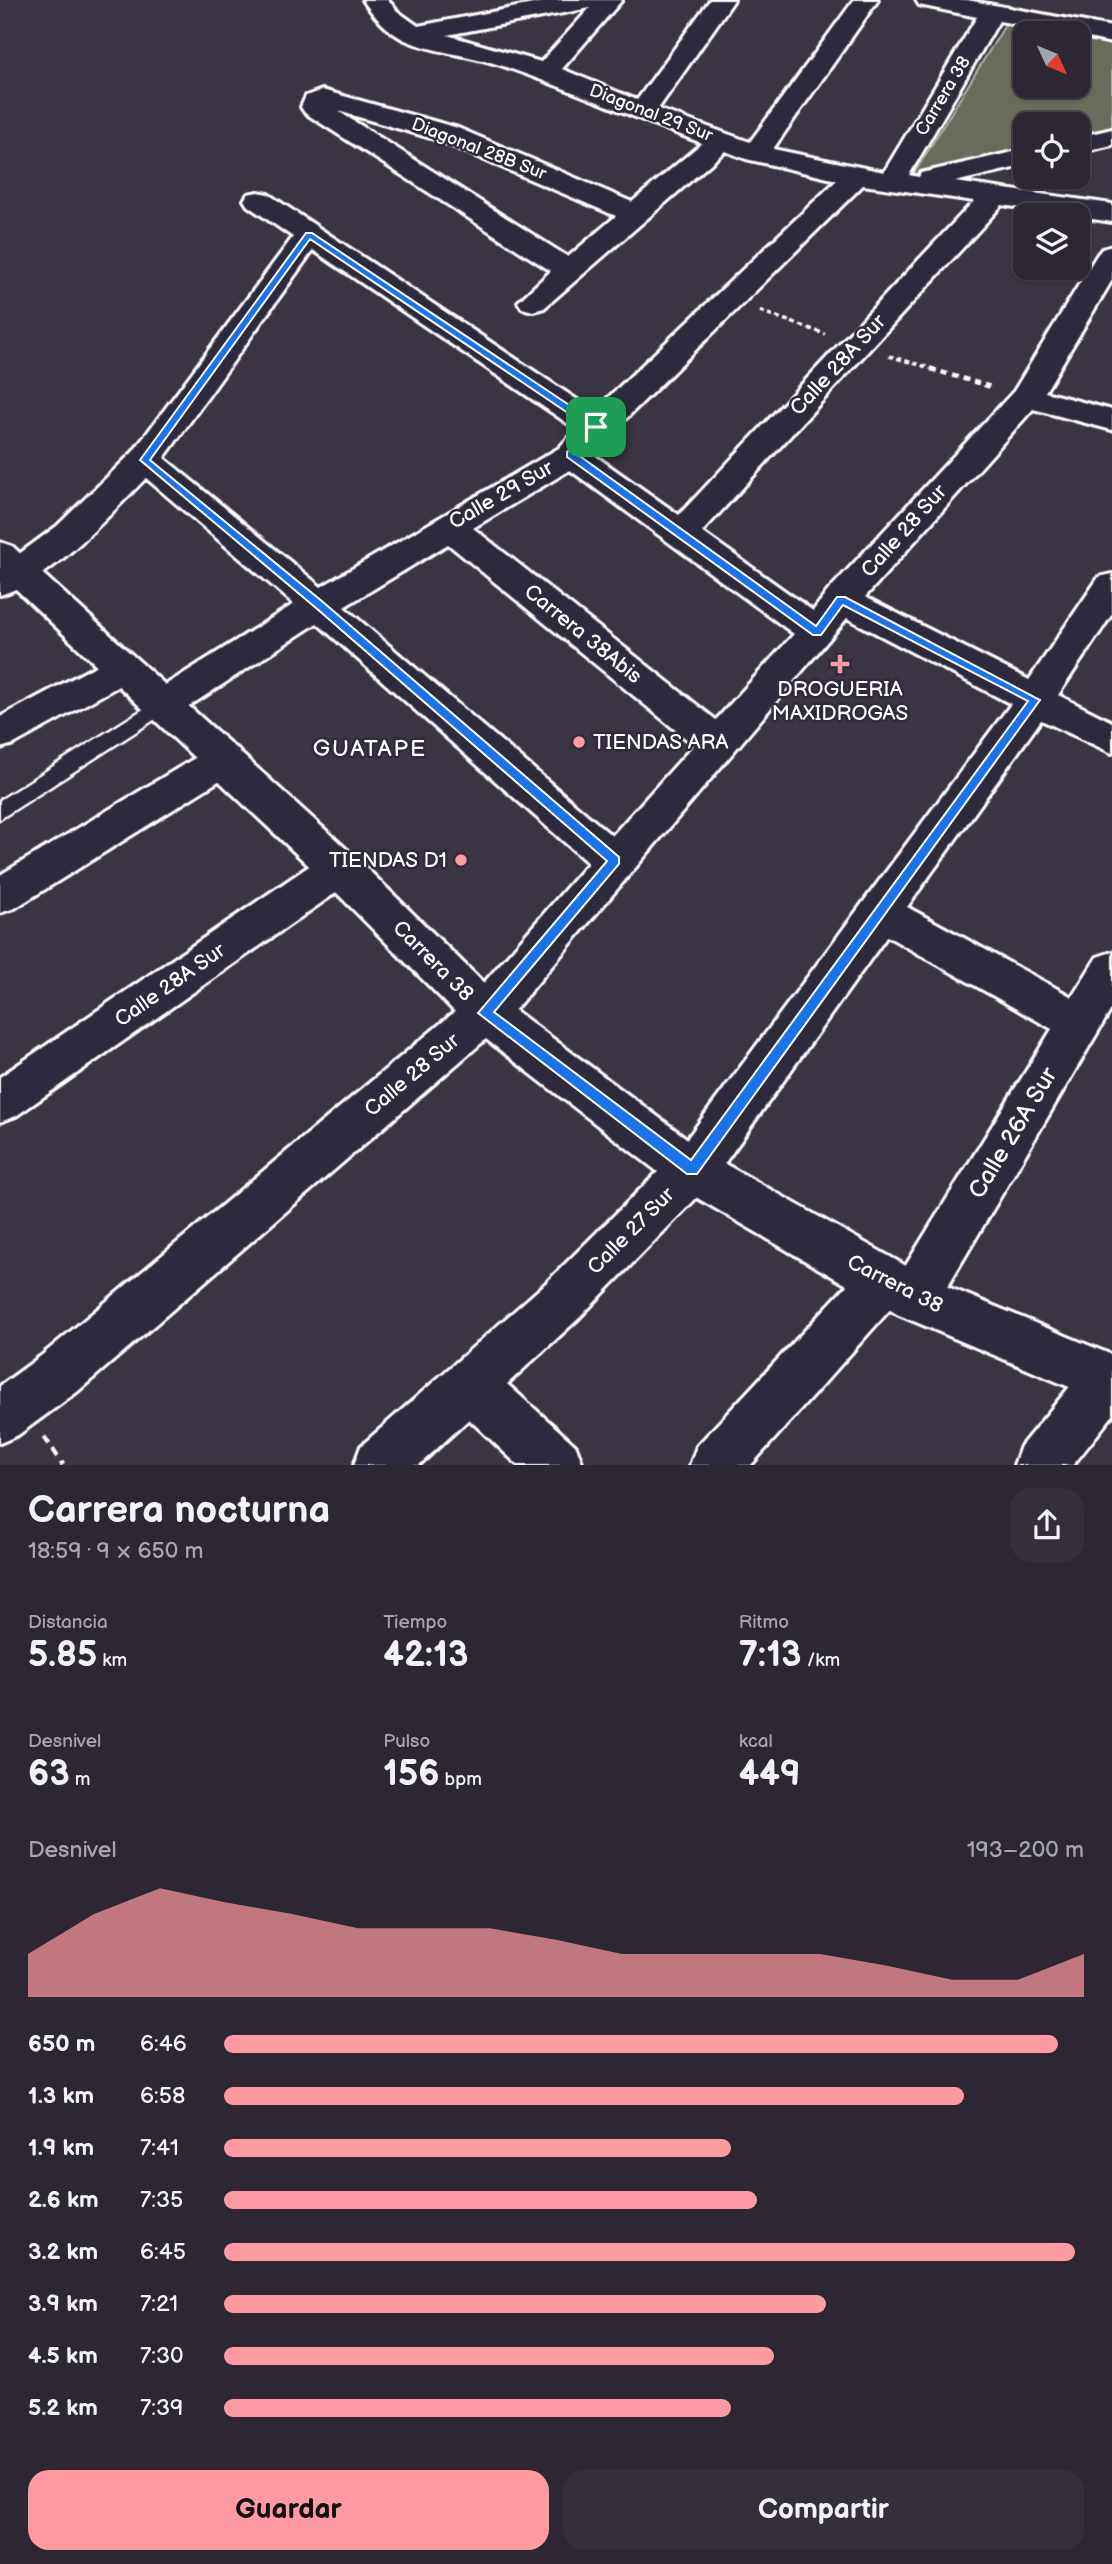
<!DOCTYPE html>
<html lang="es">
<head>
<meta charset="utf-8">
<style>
  :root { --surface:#2c2732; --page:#342f3a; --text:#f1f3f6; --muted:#a6a5ac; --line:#48444d; --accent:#ff9aa2 }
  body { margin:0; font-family:"Balsamiq Sans",sans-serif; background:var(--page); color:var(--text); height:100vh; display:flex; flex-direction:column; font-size:26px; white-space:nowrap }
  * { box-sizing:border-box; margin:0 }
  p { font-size:23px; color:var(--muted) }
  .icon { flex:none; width:38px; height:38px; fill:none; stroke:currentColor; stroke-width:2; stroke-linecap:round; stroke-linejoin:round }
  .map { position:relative; height:1465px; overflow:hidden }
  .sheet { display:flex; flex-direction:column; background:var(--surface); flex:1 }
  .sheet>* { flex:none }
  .needle { width:46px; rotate:134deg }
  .buttons { position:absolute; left:1013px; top:21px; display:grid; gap:14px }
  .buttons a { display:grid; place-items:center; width:77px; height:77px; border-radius:14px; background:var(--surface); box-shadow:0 2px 5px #0004,0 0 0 2px var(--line); font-size:35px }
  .pin { position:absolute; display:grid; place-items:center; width:60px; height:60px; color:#fff; margin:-30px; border-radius:14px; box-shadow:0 4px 10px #0006 }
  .round { display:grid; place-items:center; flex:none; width:74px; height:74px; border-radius:21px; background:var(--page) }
  .summary { display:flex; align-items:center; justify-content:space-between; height:119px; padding:0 28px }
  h1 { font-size:38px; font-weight:800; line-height:52px }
  .stats { display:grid; grid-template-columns:repeat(3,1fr); gap:10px; height:119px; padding:7px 28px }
  .stats div { display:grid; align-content:center }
  .stats b { font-size:35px; font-weight:800 }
  .stats small { font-size:19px; font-weight:400 }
  .stats p { font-size:19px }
  .chart { height:196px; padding:14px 28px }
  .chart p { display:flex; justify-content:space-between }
  .chart svg { width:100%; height:126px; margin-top:7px; fill:var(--accent); opacity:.7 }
  .action { display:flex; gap:14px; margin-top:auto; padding:14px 28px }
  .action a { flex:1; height:80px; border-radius:21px; background:var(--accent); color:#111; font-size:28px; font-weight:800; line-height:80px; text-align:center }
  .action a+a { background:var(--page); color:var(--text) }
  ul { padding:0 28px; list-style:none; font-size:23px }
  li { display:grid; grid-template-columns:112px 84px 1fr; align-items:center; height:52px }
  li i { height:18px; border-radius:9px; background:var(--accent) }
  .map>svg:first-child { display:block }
  .green { fill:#6b6b5d; stroke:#b5b5ae; stroke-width:2 }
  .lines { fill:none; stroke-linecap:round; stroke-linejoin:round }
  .lane-casing { stroke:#fff; stroke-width:5 }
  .street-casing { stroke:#fff; stroke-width:6 }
  .secondary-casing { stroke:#fff; stroke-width:6 }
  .path-far2 { stroke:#fff; stroke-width:3.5; stroke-dasharray:5 3.5; stroke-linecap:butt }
  .path-far1 { stroke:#fff; stroke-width:4.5; stroke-dasharray:6 5; stroke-linecap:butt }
  .path { stroke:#fff; stroke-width:5; stroke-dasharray:9 6; stroke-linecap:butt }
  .lane { fill:#2f2a3d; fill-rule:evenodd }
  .street { fill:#2f2a3d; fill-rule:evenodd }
  .secondary { fill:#2f2a3d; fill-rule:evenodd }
  .route { fill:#1a73e8; stroke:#fff; stroke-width:2; fill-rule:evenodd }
  .poi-dot { fill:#ff9aa2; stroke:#2f2a3d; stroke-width:2.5 }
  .labels { text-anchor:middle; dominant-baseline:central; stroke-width:5; stroke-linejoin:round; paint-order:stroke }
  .far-street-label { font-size:18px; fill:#fff; stroke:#2f2a3d }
  .street-label { font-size:21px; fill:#fff; stroke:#2f2a3d }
  .poi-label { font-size:21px; fill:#fff; stroke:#2f2a3d }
  .neighbourhood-label { font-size:23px; letter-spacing:2px; fill:#fff; stroke:#2f2a3d }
  .near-street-label { font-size:24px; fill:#fff; stroke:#2f2a3d }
</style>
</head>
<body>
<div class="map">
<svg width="1112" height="1465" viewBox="0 0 1112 1465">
  <rect width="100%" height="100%" fill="#3b3443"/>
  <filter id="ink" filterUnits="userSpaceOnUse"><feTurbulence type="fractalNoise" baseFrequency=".0143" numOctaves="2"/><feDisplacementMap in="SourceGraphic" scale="14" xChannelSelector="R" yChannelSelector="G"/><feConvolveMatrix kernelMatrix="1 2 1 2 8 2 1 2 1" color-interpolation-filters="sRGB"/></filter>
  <g filter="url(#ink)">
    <polygon class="green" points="1005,25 1053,33 1026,33 1026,86 1078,86 1078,37 1112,43 1112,129 1078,136 1078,124 1026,124 1025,149 913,175"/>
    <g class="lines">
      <g class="lane-casing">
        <polygon id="lane" points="164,696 171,699 174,704 171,709 0,819 0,800"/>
      </g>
      <g class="street-casing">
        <g id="street">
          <path d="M 363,0 L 388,0 L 397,11 L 418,26 L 554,0 L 622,0 L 562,69 L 637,100 L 710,0 L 734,0 L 658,109 L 750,142 L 854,0 L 878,0 L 773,149 L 884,172 L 977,17 L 919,5 L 916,0 L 967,0 L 1112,27 L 1112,43 L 1078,36 L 1078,33 L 1064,33 L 999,21 L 909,175 L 919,177 L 921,173 L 1026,149 L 1026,165 L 955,182 L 1112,204 L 1112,222 L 1002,205 L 702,532 L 813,611 L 828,591 L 1014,391 L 1097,255 L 1102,249 L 1112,246 L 1112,280 L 1045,392 L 1112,410 L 1112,430 L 1033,409 L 865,597 L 1029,680 L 1099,577 L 1112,574 L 1112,614 L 1058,695 L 1112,722 L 1112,753 L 1041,720 L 907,907 L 1072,997 L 1097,957 L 1112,952 L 1112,1008 L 931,1314 L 914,1321 L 897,1314 L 893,1306 L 751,1465 L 690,1465 L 697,1446 L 866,1265 L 883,1258 L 900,1265 L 903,1270 L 1052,1029 L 887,936 L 709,1185 L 578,1319 L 507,1384 L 576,1446 L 583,1465 L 518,1465 L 469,1419 L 419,1465 L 354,1465 L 361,1446 L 544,1285 L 675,1155 L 1011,704 L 847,618 L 501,1026 L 77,1392 L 18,1435 L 0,1443 L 0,1386 L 41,1356 L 469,1000 L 588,863 L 317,623 L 177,714 L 164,718 L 151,714 L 145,704 L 151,694 L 294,604 L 146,478 C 108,516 52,580 0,595 L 0,568 L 57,526 L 133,452 L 293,237 L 248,206 L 244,200 L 248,194 L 258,192 L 268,194 L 594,411 L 837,180 L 746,159 L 725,151 L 544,308 L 533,311 L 522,308 L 518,302 L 551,271 L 305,113 L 301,107 L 306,96 L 322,90 L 458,128 L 632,202 L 702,143 C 635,118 570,89 503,66 C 471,55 435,53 405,40 C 388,32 373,15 363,0 ZM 590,8 L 541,62 L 447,35 ZM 338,111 L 438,140 L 616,216 L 568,257 ZM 863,185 L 974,201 L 679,515 L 591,453 ZM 313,250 L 576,429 L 559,448 L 321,587 L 164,458 ZM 570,470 L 794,634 L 716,720 L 473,528 ZM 448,544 L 694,745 L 612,836 L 344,607 Z"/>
          <polygon points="1112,129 1112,145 1078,153 1078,137"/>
          <polygon points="122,655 135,659 141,668 135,677 14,744 0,748 0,717 109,659"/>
          <polygon points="224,744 238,749 244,759 238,769 15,908 0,913 0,875 210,749"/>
          <polygon points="339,852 354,856 360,868 354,880 16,1116 0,1122 0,1077 324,856"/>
          <polygon points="1109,1354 1112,1355 1112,1416 1073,1465 1014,1465 1021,1446 1091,1361"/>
        </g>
      </g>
      <g class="secondary-casing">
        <polygon id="secondary" points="0,542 12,546 354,856 501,1000 709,1155 931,1280 1112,1355 1112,1405 897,1314 675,1185 469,1026 324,880 0,574"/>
      </g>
      <g class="path-far2">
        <polyline points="760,311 825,334"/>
        <polyline points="889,356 937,370"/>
      </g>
      <polyline class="path-far1" points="931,369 991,387"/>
      <polyline class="path" points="44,1437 63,1465"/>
      <use href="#lane" class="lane"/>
      <use href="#street" class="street"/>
      <use href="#secondary" class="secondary"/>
    </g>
  </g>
  <path class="route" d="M 306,233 L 312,233 L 599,425 L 599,429 L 577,454 L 816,626 L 837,597 L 845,597 L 1040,700 L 697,1174 L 687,1174 L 478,1013 L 607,861 L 316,608 L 140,460 ZM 310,239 L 590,428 L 567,452 L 567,457 L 813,635 L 821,635 L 843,605 L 1028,701 L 691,1160 L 494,1012 L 619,864 L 619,857 L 323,602 L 150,460 Z"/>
  <g class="poi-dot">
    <path d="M836.5 653.5h7v7h7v7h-7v7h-7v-7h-7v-7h7z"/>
    <circle cx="579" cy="742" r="7"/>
    <circle cx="461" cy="860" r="7"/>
  </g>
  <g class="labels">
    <g class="far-street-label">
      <text transform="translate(943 96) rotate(-59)">Carrera 38</text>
      <text transform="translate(651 113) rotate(21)">Diagonal 29 Sur</text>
      <text transform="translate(479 149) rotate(21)">Diagonal 28B Sur</text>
    </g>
    <g class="street-label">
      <text transform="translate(838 365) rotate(-47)">Calle 28A Sur</text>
      <text transform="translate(501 495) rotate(-30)">Calle 29 Sur</text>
      <text transform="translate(904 531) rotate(-48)">Calle 28 Sur</text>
      <text transform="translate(583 634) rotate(39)">Carrera 38Abis</text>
      <text transform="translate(433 961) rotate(45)">Carrera 38</text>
      <text transform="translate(170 985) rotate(-35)">Calle 28A Sur</text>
      <text transform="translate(412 1075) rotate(-40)">Calle 28 Sur</text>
      <text transform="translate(631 1231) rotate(-45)">Calle 27 Sur</text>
      <text transform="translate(895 1284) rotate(27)">Carrera 38</text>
    </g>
    <g class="poi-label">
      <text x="840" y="689">DROGUERIA<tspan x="840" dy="24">MAXIDROGAS</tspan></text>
      <text x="593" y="742" text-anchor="start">TIENDAS ARA</text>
      <text x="447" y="860" text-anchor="end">TIENDAS D1</text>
    </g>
    <g class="neighbourhood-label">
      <text x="370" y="749">GUATAPE</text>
    </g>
    <g class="near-street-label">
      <text transform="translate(1013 1133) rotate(-59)">Calle 26A Sur</text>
    </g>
  </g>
</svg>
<div class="buttons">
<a><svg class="needle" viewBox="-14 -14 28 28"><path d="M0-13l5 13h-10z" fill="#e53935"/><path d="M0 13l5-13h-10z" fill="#a6a5ac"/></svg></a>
<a><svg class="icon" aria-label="locate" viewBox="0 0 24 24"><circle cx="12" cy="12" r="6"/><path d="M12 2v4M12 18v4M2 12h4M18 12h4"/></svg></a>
<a><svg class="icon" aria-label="layers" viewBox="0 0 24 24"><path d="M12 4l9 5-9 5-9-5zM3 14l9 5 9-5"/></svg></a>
</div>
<div class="pin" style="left:596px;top:427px;background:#1e9e55"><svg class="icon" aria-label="arrive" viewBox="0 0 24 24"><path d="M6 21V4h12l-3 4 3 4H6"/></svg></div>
</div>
<section class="sheet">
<div class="summary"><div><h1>Carrera nocturna</h1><p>18:59 · 9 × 650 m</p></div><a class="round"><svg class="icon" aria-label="share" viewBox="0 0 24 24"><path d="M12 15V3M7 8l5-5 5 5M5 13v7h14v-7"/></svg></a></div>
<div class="stats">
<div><p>Distancia</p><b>5.85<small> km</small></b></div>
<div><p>Tiempo</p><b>42:13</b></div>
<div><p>Ritmo</p><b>7:13<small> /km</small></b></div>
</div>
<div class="stats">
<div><p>Desnivel</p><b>63<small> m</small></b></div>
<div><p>Pulso</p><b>156<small> bpm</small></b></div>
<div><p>kcal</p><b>449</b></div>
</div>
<div class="chart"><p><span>Desnivel</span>193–200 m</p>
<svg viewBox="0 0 160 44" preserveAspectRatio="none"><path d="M0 44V29L10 15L20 6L30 11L40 15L50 20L60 20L70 20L80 24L90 29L100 29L110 29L120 29L130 33L140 38L150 38L160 29V44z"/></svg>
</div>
<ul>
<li><b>650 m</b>6:46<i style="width:97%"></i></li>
<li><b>1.3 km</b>6:58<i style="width:86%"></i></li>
<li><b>1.9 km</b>7:41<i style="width:59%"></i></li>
<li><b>2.6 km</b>7:35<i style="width:62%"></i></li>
<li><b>3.2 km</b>6:45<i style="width:99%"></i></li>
<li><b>3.9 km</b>7:21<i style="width:70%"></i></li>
<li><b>4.5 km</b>7:30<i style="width:64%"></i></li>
<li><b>5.2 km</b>7:39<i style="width:59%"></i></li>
</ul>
<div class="action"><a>Guardar</a><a>Compartir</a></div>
</section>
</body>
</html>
